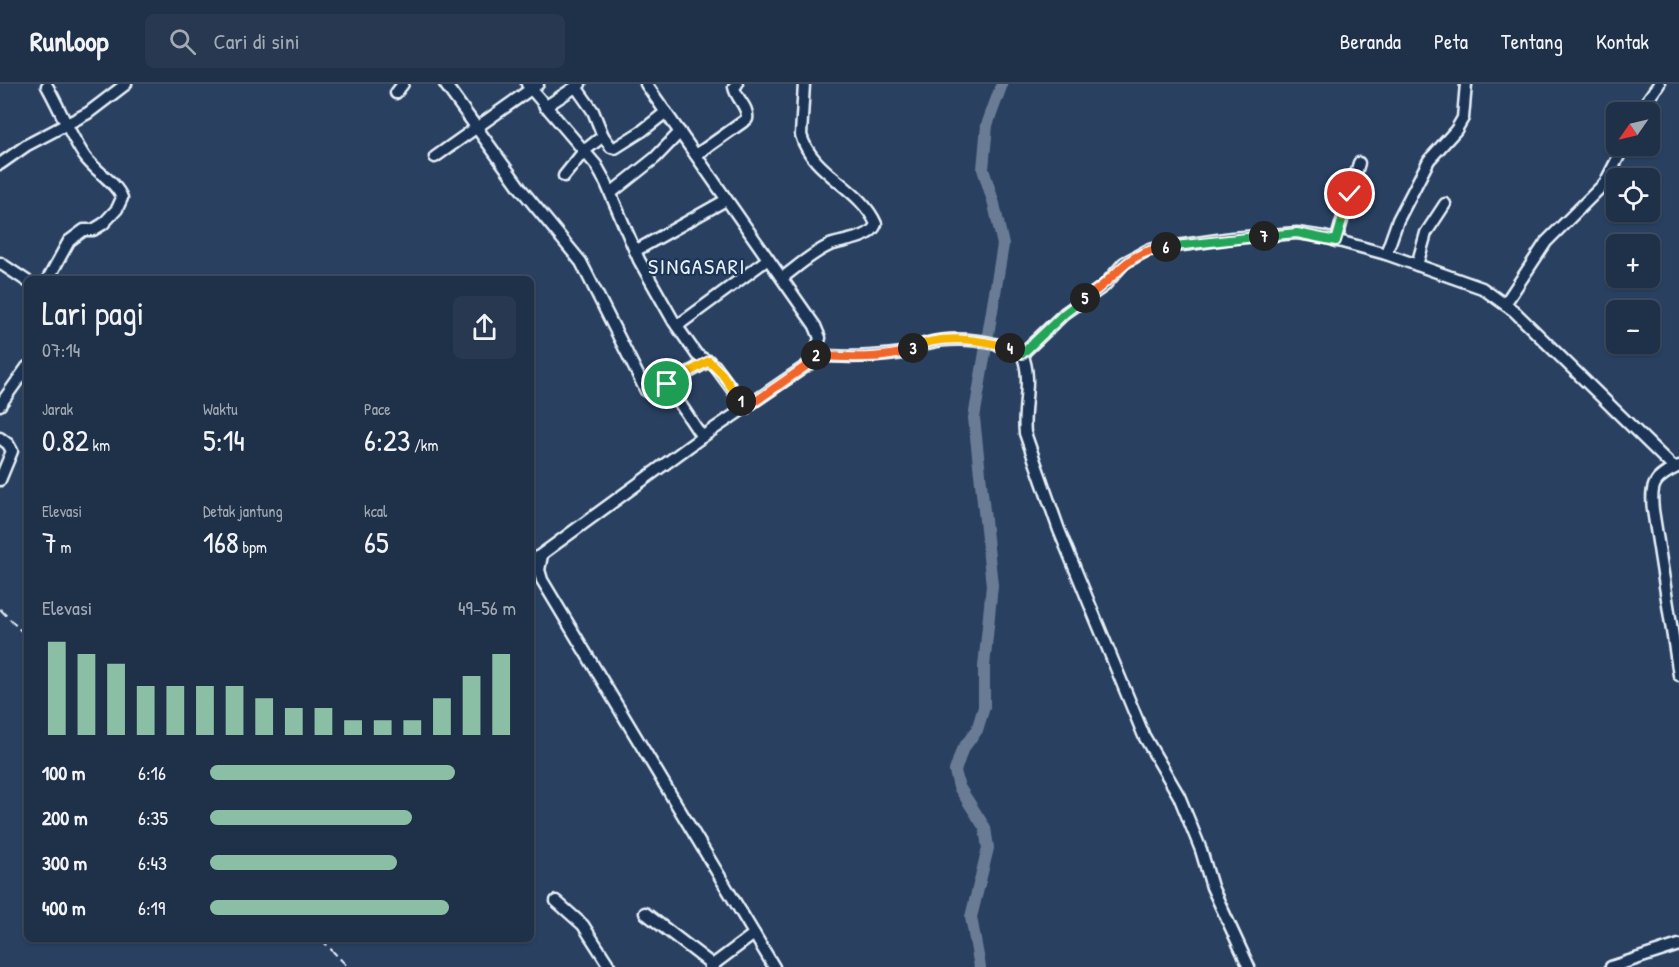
<!DOCTYPE html>
<html lang="id">
<head>
<meta charset="utf-8">
<style>
  :root { --surface:#1f3049; --page:#273850; --text:#f1f3f6; --muted:#a1a9b4; --line:#3c4b61; --accent:#8abfa5 }
  body { margin:0; font-family:"Patrick Hand",sans-serif; background:var(--page); color:var(--text); height:100vh; display:flex; flex-direction:column; font-size:22px; white-space:nowrap }
  * { box-sizing:border-box; margin:0 }
  p { font-size:20px; color:var(--muted) }
  .icon { flex:none; width:33px; height:33px; fill:none; stroke:currentColor; stroke-width:2; stroke-linecap:round; stroke-linejoin:round }
  .map { position:relative; flex:1; overflow:hidden }
  .details { position:absolute; left:24px; top:192px; width:510px; height:666px; display:flex; flex-direction:column; background:var(--surface); border-radius:9px; box-shadow:0 2px 4px #0004,0 0 0 2px var(--line) }
  .details>* { flex:none }
  .needle { width:39px; rotate:236deg }
  .tools { position:absolute; left:1606px; top:18px; display:grid; gap:12px }
  .tools a { display:grid; place-items:center; width:54px; height:54px; border-radius:9px; background:var(--surface); box-shadow:0 2px 4px #0004,0 0 0 2px var(--line); font-size:30px }
  .pin { position:absolute; display:grid; place-items:center; width:51px; height:51px; color:#fff; margin:-26px; border:3px solid #fff; border-radius:50%; box-shadow:0 2px 6px #0007 }
  .km { position:absolute; width:30px; height:30px; margin:-15px; border-radius:50%; background:#222; color:#fff; font-size:16px; line-height:30px; text-align:center }
  .round { display:grid; place-items:center; flex:none; width:63px; height:63px; border-radius:9px; background:var(--page) }
  .head { display:flex; align-items:center; justify-content:space-between; height:102px; padding:0 18px }
  h1 { font-size:33px; font-weight:600; line-height:45px }
  .stats { display:grid; grid-template-columns:repeat(3,1fr); gap:9px; height:102px; padding:6px 18px }
  .stats div { display:grid; align-content:center }
  .stats b { font-size:30px; font-weight:600 }
  .stats small { font-size:16px; font-weight:400 }
  .stats p { font-size:16px }
  .chart { height:168px; padding:12px 18px }
  .chart p { display:flex; justify-content:space-between }
  .chart svg { width:100%; height:108px; margin-top:6px; stroke:var(--accent); stroke-width:6 }
  ul { padding:0 18px; list-style:none; font-size:20px }
  li { display:grid; grid-template-columns:96px 72px 1fr; align-items:center; height:45px }
  li i { height:15px; border-radius:8px; background:var(--accent) }
  header { display:flex; align-items:center; gap:36px; box-sizing:border-box; height:84px; padding:0 30px; background:var(--surface); border-bottom:2px solid var(--line) }
  header strong { font-size:28px }
  nav { display:flex; gap:33px; margin-inline-start:auto; font-size:21px }
  .search { width:420px; height:54px; background:var(--page); display:flex; align-items:center; gap:15px; box-sizing:border-box; padding:0 21px; border-radius:9px; color:var(--muted); font-size:22px }
  .map>svg:first-child { display:block }
  .lines { fill:none; stroke-linecap:round; stroke-linejoin:round }
  .river { stroke:#6b7c95; stroke-width:12 }
  .minor-casing { stroke:#e8f1f8; stroke-width:15 }
  .minor { stroke:#1d3557; stroke-width:10 }
  .rail { stroke:#e8f1f8; stroke-width:2; stroke-dasharray:9 4.5; stroke-linecap:butt }
  .split-1-casing { stroke:#fff; stroke-width:12 }
  .split-2-casing { stroke:#fff; stroke-width:12 }
  .split-3-casing { stroke:#fff; stroke-width:12 }
  .split-4-casing { stroke:#fff; stroke-width:12 }
  .split-5-casing { stroke:#fff; stroke-width:12 }
  .split-6-casing { stroke:#fff; stroke-width:12 }
  .split-7-casing { stroke:#fff; stroke-width:12 }
  .split-8-casing { stroke:#fff; stroke-width:12 }
  .split-9-casing { stroke:#fff; stroke-width:12 }
  .split-1 { stroke:#f5b400; stroke-width:8 }
  .split-2 { stroke:#f0652b; stroke-width:8 }
  .split-3 { stroke:#f0652b; stroke-width:8 }
  .split-4 { stroke:#f5b400; stroke-width:8 }
  .split-5 { stroke:#22a559; stroke-width:8 }
  .split-6 { stroke:#f0652b; stroke-width:8 }
  .split-7 { stroke:#22a559; stroke-width:8 }
  .split-8 { stroke:#22a559; stroke-width:8 }
  .split-9 { stroke:#f5b400; stroke-width:8 }
  .labels { text-anchor:middle; dominant-baseline:central; stroke-width:4.5; stroke-linejoin:round; paint-order:stroke }
  .quarter-label { font-size:22px; letter-spacing:1.5px; fill:#e8f1f8; stroke:#1d3557 }
</style>
</head>
<body>
<header>
<strong>Runloop</strong>
<div class="search"><svg class="icon" aria-label="search" viewBox="0 0 24 24"><circle cx="10" cy="10" r="6"/><path d="M15 15l6 6"/></svg>Cari di sini</div>
<nav><a>Beranda</a><a>Peta</a><a>Tentang</a><a>Kontak</a></nav>
</header>
<div class="map">
<svg width="1679" height="883" viewBox="0 0 1679 883">
  <rect width="100%" height="100%" fill="#294061"/>
  <filter id="ink" filterUnits="userSpaceOnUse"><feTurbulence type="fractalNoise" baseFrequency=".0167" numOctaves="2"/><feDisplacementMap in="SourceGraphic" scale="12" xChannelSelector="R" yChannelSelector="G"/><feConvolveMatrix kernelMatrix="1 2 1 2 8 2 1 2 1" color-interpolation-filters="sRGB"/></filter>
  <g filter="url(#ink)">
    <g class="lines">
      <polyline class="river" points="980,883 971,833 988,764 985,744 959,703 955,687 962,666 977,646 984,623 984,583 992,501 974,334 1003,161 994,120 983,85 987,41 1002,0"/>
      <g class="minor-casing">
        <g id="minor">
          <polyline points="445,0 521,105 581,178 646,307 652,309 709,277"/>
          <polyline points="527,0 596,81 606,99 639,176 674,238 697,271 715,282 746,324"/>
          <path d="M 47,2 C 60,25 70,51 85,73 C 95,87 116,98 122,114 L 117,125 L 103,140 L 93,146 L 84,146 L 69,157 L 48,195"/>
          <polyline points="396,9 403,0"/>
          <polyline points="545,23 580,0"/>
          <polyline points="1639,28 1659,0"/>
          <polyline points="603,52 611,63 615,64 642,47 666,28"/>
          <path d="M 696,71 L 747,35 C 749,23 736,15 734,3 L 737,0"/>
          <polyline points="435,73 538,0"/>
          <polyline points="0,80 27,61 88,29 126,0"/>
          <polyline points="564,92 584,67 603,52 593,27 576,3"/>
          <polyline points="611,109 655,74 680,48"/>
          <polyline points="1336,157 1359,79"/>
          <polyline points="635,167 726,116"/>
          <polyline points="1386,170 1482,204 1514,227 1674,384"/>
          <polyline points="0,179 27,197"/>
          <polyline points="1417,181 1426,149 1445,120"/>
          <path d="M 782,194 C 797,183 812,169 830,161 C 843,156 871,155 876,140 C 860,103 812,90 801,51 L 804,0"/>
          <polyline points="1505,220 1546,158 1605,99 1624,62"/>
          <polyline points="677,242 768,175"/>
          <polyline points="1022,270 1065,229 1104,202 1124,179 1148,166 1232,154 1297,149 1324,153 1386,170 1398,136 1429,76 1456,46 1463,34 1466,0"/>
          <path d="M 815,271 C 844,274 874,273 903,269 C 911,267 919,261 928,259 C 957,252 996,256 1022,270 C 1033,295 1022,323 1025,349 L 1059,446 L 1144,652 L 1179,712 L 1201,766 L 1212,803 L 1249,883"/>
          <polyline points="667,300 702,353"/>
          <polyline points="0,321 27,283"/>
          <polyline points="0,354 8,360 12,367 0,396"/>
          <path d="M 1679,382 C 1654,394 1650,400 1653,426 L 1679,591"/>
          <polyline points="542,471 539,486 542,496 774,883"/>
          <polyline points="531,478 702,353 812,278 820,254 815,242 646,0"/>
          <polyline points="556,817 583,841 610,883"/>
          <polyline points="645,829 714,882"/>
          <polyline points="710,883 754,850"/>
          <polyline points="1611,883 1679,861"/>
        </g>
      </g>
      <use href="#minor" class="minor"/>
      <g class="rail">
        <polyline points="0,525 27,553"/>
        <polyline points="321,855 348,883"/>
      </g>
    </g>
  </g>
  <g class="lines" filter="url(#ink)">
    <g class="split-1-casing">
      <polyline id="split-1" points="667,300 709,277 722,290 741,317"/>
    </g>
    <g class="split-2-casing">
      <polyline id="split-2" points="741,317 746,324 812,278 816,271"/>
    </g>
    <g class="split-3-casing">
      <path id="split-3" d="M 816,271 C 839,274 894,276 913,264"/>
    </g>
    <g class="split-4-casing">
      <path id="split-4" d="M 913,264 C 940,250 981,255 1010,264"/>
    </g>
    <g class="split-5-casing">
      <polyline id="split-5" points="1010,264 1022,270 1065,229 1085,214"/>
    </g>
    <g class="split-6-casing">
      <path id="split-6" d="M 1085,214 C 1120,193 1121,170 1166,163"/>
    </g>
    <g class="split-7-casing">
      <polyline id="split-7" points="1166,163 1264,152"/>
    </g>
    <g class="split-8-casing">
      <polyline id="split-8" points="1264,152 1297,149 1336,157 1343,133"/>
    </g>
    <g class="split-9-casing">
      <polyline id="split-9" points="1343,133 1350,110"/>
    </g>
    <use href="#split-1" class="split-1"/>
    <use href="#split-2" class="split-2"/>
    <use href="#split-3" class="split-3"/>
    <use href="#split-4" class="split-4"/>
    <use href="#split-5" class="split-5"/>
    <use href="#split-6" class="split-6"/>
    <use href="#split-7" class="split-7"/>
    <use href="#split-8" class="split-8"/>
    <use href="#split-9" class="split-9"/>
  </g>
  <g class="labels">
    <g class="quarter-label">
      <text x="697" y="182">SINGASARI</text>
    </g>
  </g>
</svg>
<div class="tools">
<a><svg class="needle" viewBox="-14 -14 28 28"><path d="M0-13l5 13h-10z" fill="#e53935"/><path d="M0 13l5-13h-10z" fill="#a1a9b4"/></svg></a>
<a><svg class="icon" aria-label="locate" viewBox="0 0 24 24"><circle cx="12" cy="12" r="6"/><path d="M12 2v4M12 18v4M2 12h4M18 12h4"/></svg></a>
<a>+</a>
<a>−</a>
</div>
<div class="pin" style="left:667px;top:300px;background:#1e9e55"><svg class="icon" aria-label="arrive" viewBox="0 0 24 24"><path d="M6 21V4h12l-3 4 3 4H6"/></svg></div>
<div class="pin" style="left:1350px;top:110px;background:#d93025"><svg class="icon" aria-label="check" viewBox="0 0 24 24"><path d="M5 12l5 5 9-10"/></svg></div>
<b class="km" style="left:741px;top:317px">1</b>
<b class="km" style="left:816px;top:271px">2</b>
<b class="km" style="left:913px;top:264px">3</b>
<b class="km" style="left:1010px;top:264px">4</b>
<b class="km" style="left:1085px;top:214px">5</b>
<b class="km" style="left:1166px;top:163px">6</b>
<b class="km" style="left:1264px;top:152px">7</b>
<section class="details">
<div class="head"><div><h1>Lari pagi</h1><p>07:14</p></div><a class="round"><svg class="icon" aria-label="share" viewBox="0 0 24 24"><path d="M12 15V3M7 8l5-5 5 5M5 13v7h14v-7"/></svg></a></div>
<div class="stats">
<div><p>Jarak</p><b>0.82<small> km</small></b></div>
<div><p>Waktu</p><b>5:14</b></div>
<div><p>Pace</p><b>6:23<small> /km</small></b></div>
</div>
<div class="stats">
<div><p>Elevasi</p><b>7<small> m</small></b></div>
<div><p>Detak jantung</p><b>168<small> bpm</small></b></div>
<div><p>kcal</p><b>65</b></div>
</div>
<div class="chart"><p><span>Elevasi</span>49–56 m</p>
<svg viewBox="0 0 160 44" preserveAspectRatio="none"><path d="M5 44V6M15 44V11M25 44V15M35 44V24M45 44V24M55 44V24M65 44V24M75 44V29M85 44V33M95 44V33M105 44V38M115 44V38M125 44V38M135 44V29M145 44V20M155 44V11"/></svg>
</div>
<ul>
<li><b>100 m</b>6:16<i style="width:80%"></i></li>
<li><b>200 m</b>6:35<i style="width:66%"></i></li>
<li><b>300 m</b>6:43<i style="width:61%"></i></li>
<li><b>400 m</b>6:19<i style="width:78%"></i></li>
</ul>
</section>
</div>
</body>
</html>
